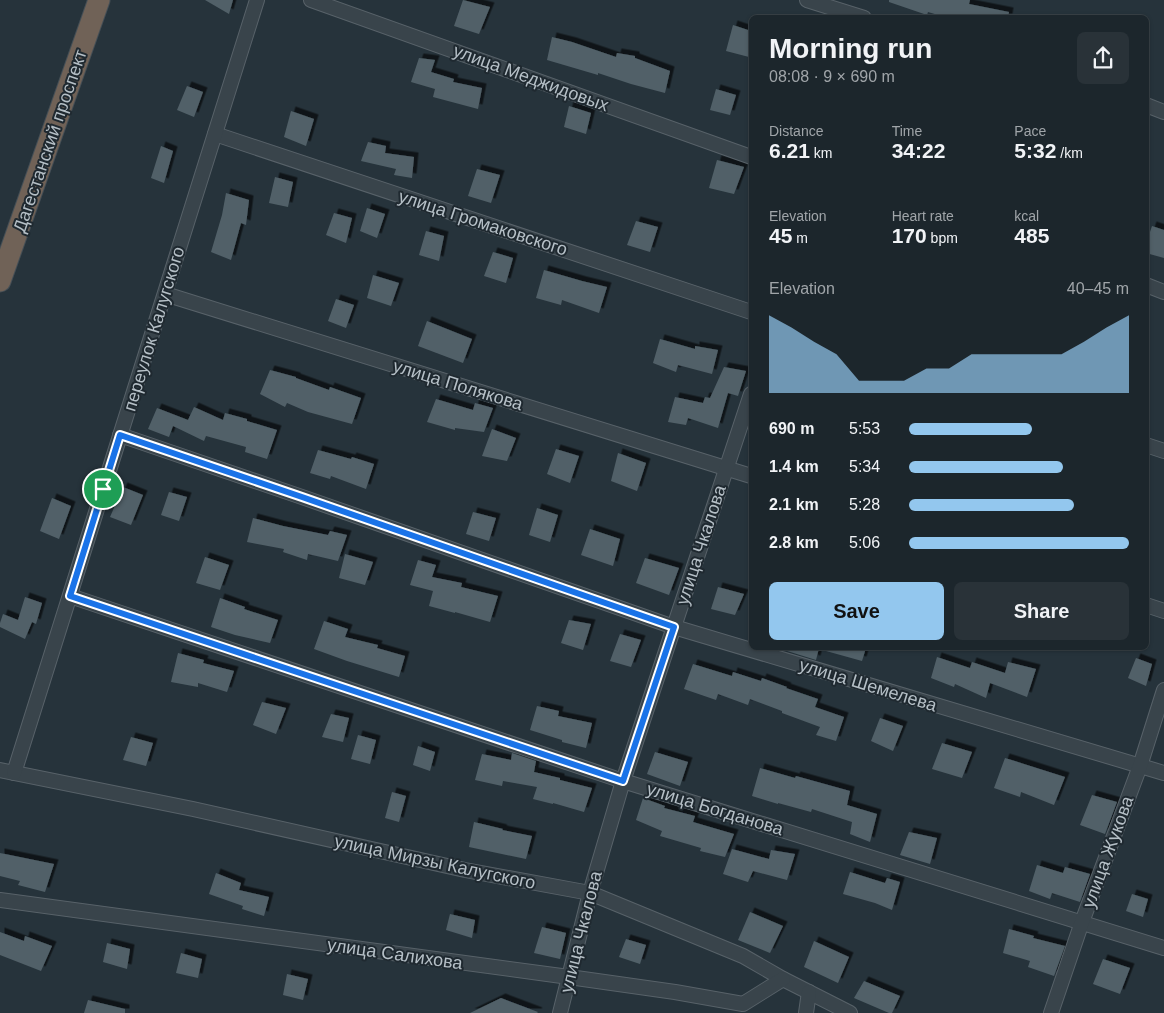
<!DOCTYPE html>
<html lang="en">
<head>
<meta charset="utf-8">
<style>
  :root { --surface:#1c262c; --page:#293238; --text:#f1f3f6; --muted:#a0a5a9; --line:#3a4348; --accent:#93c7ee }
  body { margin:0; font-family:Helvetica,sans-serif; background:var(--page); color:var(--text); height:100vh; display:flex; flex-direction:column; font-size:19px; white-space:nowrap }
  * { box-sizing:border-box; margin:0 }
  p { font-size:16px; color:var(--muted) }
  .icon { flex:none; width:28px; height:28px; fill:none; stroke:currentColor; stroke-width:2; stroke-linecap:round; stroke-linejoin:round }
  .map { position:relative; flex:1; overflow:hidden }
  .drawer { position:absolute; left:749px; top:15px; width:400px; height:635px; display:flex; flex-direction:column; background:var(--surface); border-radius:8px; box-shadow:0 1px 4px #0004,0 0 0 1px var(--line) }
  .drawer>* { flex:none }
  .pin { position:absolute; display:grid; place-items:center; width:42px; height:42px; color:#fff; margin:-21px; border:2px solid #fff; border-radius:50%; box-shadow:0 1px 5px #0007 }
  .round { display:grid; place-items:center; flex:none; width:52px; height:52px; border-radius:8px; background:var(--page) }
  .summary { display:flex; align-items:center; justify-content:space-between; height:85px; padding:0 20px }
  h1 { font-size:28px; font-weight:800; line-height:38px }
  .metrics { display:grid; grid-template-columns:repeat(3,1fr); gap:8px; height:85px; padding:5px 20px }
  .metrics div { display:grid; align-content:center }
  .metrics b { font-size:21px; font-weight:800 }
  .metrics small { font-size:14px; font-weight:400 }
  .metrics p { font-size:14px }
  .chart { height:140px; padding:10px 20px }
  .chart p { display:flex; justify-content:space-between }
  .chart svg { width:100%; height:90px; margin-top:5px; fill:var(--accent); opacity:.7 }
  .button { display:flex; gap:10px; margin-top:auto; padding:10px 20px }
  .button a { flex:1; height:58px; border-radius:8px; background:var(--accent); color:#111; font-size:20px; font-weight:800; line-height:58px; text-align:center }
  .button a+a { background:var(--page); color:var(--text) }
  ul { padding:0 20px; list-style:none; font-size:16px }
  li { display:grid; grid-template-columns:80px 60px 1fr; align-items:center; height:38px }
  li i { height:12px; border-radius:6px; background:var(--accent) }
  .map>svg:first-child { display:block }
  .building { fill:#516068; filter:url(#shadow) }
  .lines { fill:none; stroke-linecap:round; stroke-linejoin:round }
  .minor-casing { stroke:#586269; stroke-width:16 }
  .highway-casing { stroke:#454f56; stroke-width:23 }
  .minor { stroke:#39444b; stroke-width:14 }
  .highway { stroke:#706257; stroke-width:21 }
  .route-casing { stroke:#fff; stroke-width:10 }
  .route { stroke:#1a73e8; stroke-width:6 }
  .labels { text-anchor:middle; dominant-baseline:central; stroke-width:4; stroke-linejoin:round; paint-order:stroke }
  .street-label { font-size:18px; fill:#b5bfc6; stroke:#1f2930 }
</style>
</head>
<body>
<div class="map">
<svg width="1164" height="1013" viewBox="0 0 1164 1013">
  <defs>
    <filter id="shadow"><feDropShadow dx="4.5" dy="-4.5" stdDeviation="0" flood-color="#0009"/></filter>
  </defs>
  <rect width="100%" height="100%" fill="#26333b"/>
  <g class="building">
    <polygon points="205,0 233,0 229,14"/>
    <polygon points="463,0 490,7 479,34 454,26"/>
    <polygon points="889,0 970,0 969,4 1009,12 1008,18 948,18 928,12 927,15 889,2"/>
    <polygon points="733,25 751,31 751,50 749,57 726,51"/>
    <polygon points="552,37 572,42 616,57 617,53 635,56 635,58 670,71 665,93 631,84 598,73 598,75 547,60"/>
    <polygon points="419,58 435,60 431,72 454,79 453,82 482,88 478,109 433,97 435,89 411,82"/>
    <polygon points="187,86 203,92 194,117 177,110"/>
    <polygon points="716,89 736,95 730,115 710,110"/>
    <polygon points="569,106 591,113 586,134 564,127"/>
    <polygon points="291,111 314,119 306,146 284,137"/>
    <polygon points="368,142 386,146 385,153 414,157 412,178 394,175 396,169 361,161"/>
    <polygon points="161,146 173,151 164,183 151,178"/>
    <polygon points="717,160 744,167 734,194 709,188"/>
    <polygon points="477,169 500,175 491,203 468,196"/>
    <polygon points="275,177 293,182 288,207 269,203"/>
    <polygon points="226,193 249,200 246,225 241,223 231,260 211,252 222,215"/>
    <polygon points="367,208 385,214 377,238 360,231"/>
    <polygon points="334,213 352,218 346,243 326,235"/>
    <polygon points="636,221 658,227 650,252 627,245"/>
    <polygon points="1152,226 1164,230 1164,258 1146,253 1146,244"/>
    <polygon points="426,231 444,236 439,261 419,255"/>
    <polygon points="493,252 513,258 506,283 484,276"/>
    <polygon points="544,270 582,281 607,287 599,313 562,300 561,305 536,298"/>
    <polygon points="373,275 399,283 391,306 367,298"/>
    <polygon points="336,299 354,305 346,328 328,321"/>
    <polygon points="427,321 472,339 463,363 418,346"/>
    <polygon points="660,339 695,349 695,346 718,350 712,374 678,365 676,372 653,363"/>
    <polygon points="724,367 746,371 738,396 728,393 718,428 688,418 686,425 668,422 675,397 703,403 705,397 710,398"/>
    <polygon points="270,370 296,377 296,378 329,390 330,387 361,398 352,424 308,412 287,403 285,407 260,394"/>
    <polygon points="436,399 473,410 475,403 493,408 484,432 455,428 455,430 427,422"/>
    <polygon points="194,407 223,420 225,413 247,419 247,421 277,430 267,459 245,452 246,447 206,436 204,441 173,426 169,437 148,429 157,408 188,420"/>
    <polygon points="492,429 516,438 507,461 482,456"/>
    <polygon points="556,449 579,456 570,483 547,474"/>
    <polygon points="318,450 351,459 352,457 374,464 366,489 331,476 330,479 310,473"/>
    <polygon points="618,453 646,463 637,491 611,481"/>
    <polygon points="123,487 143,495 131,525 110,517"/>
    <polygon points="169,492 187,497 179,521 161,515"/>
    <polygon points="52,498 71,506 59,539 40,531"/>
    <polygon points="537,508 558,515 550,542 529,535"/>
    <polygon points="473,512 496,518 489,541 466,534"/>
    <polygon points="253,518 283,526 328,535 330,531 347,535 338,561 308,554 307,560 283,552 284,549 247,542"/>
    <polygon points="590,529 620,539 613,566 581,555"/>
    <polygon points="345,554 373,562 365,585 339,578"/>
    <polygon points="205,557 229,565 220,590 196,583"/>
    <polygon points="645,558 679,568 669,595 636,583"/>
    <polygon points="418,560 436,565 432,577 462,583 461,587 498,596 490,622 455,612 455,613 429,606 433,591 410,585"/>
    <polygon points="718,587 744,594 735,615 711,609"/>
    <polygon points="25,597 42,603 36,624 32,622 25,639 0,627 0,623 3,614 18,620"/>
    <polygon points="220,598 245,607 244,609 278,620 270,643 235,635 211,627"/>
    <polygon points="569,620 591,624 583,650 561,643"/>
    <polygon points="324,621 348,629 345,637 378,645 377,648 405,656 399,677 347,661 314,649"/>
    <polygon points="620,634 641,640 631,667 610,661"/>
    <polygon points="785,648 819,648 816,660 784,650"/>
    <polygon points="827,648 866,648 862,661 826,651"/>
    <polygon points="178,653 204,660 203,663 234,671 227,692 198,683 198,687 171,682"/>
    <polygon points="937,657 970,668 972,662 1005,673 1008,662 1036,669 1027,697 990,683 986,698 955,684 954,687 931,678"/>
    <polygon points="1136,658 1152,664 1146,686 1128,678"/>
    <polygon points="693,664 732,676 733,672 761,681 762,678 787,687 786,688 818,699 815,707 844,717 836,741 816,735 820,727 782,713 782,711 750,699 748,705 718,694 716,700 684,689"/>
    <polygon points="262,702 286,708 276,734 253,725"/>
    <polygon points="537,706 559,711 558,716 592,723 586,748 562,742 562,740 530,730"/>
    <polygon points="331,714 349,718 343,742 322,737"/>
    <polygon points="880,718 903,726 893,751 871,741"/>
    <polygon points="358,735 376,740 370,764 351,759"/>
    <polygon points="131,737 153,743 146,766 123,760"/>
    <polygon points="942,743 972,752 962,778 932,769"/>
    <polygon points="418,746 435,752 430,771 413,765"/>
    <polygon points="655,752 688,762 680,786 647,774"/>
    <polygon points="512,753 536,761 534,772 560,778 560,780 592,788 584,812 553,803 553,804 533,799 537,787 503,781 502,786 475,780 482,754 511,760"/>
    <polygon points="1005,758 1065,777 1054,805 1021,792 1020,797 994,788"/>
    <polygon points="760,768 795,778 796,776 850,791 847,805 877,814 870,842 850,834 852,822 812,809 811,812 778,803 778,804 752,796"/>
    <polygon points="392,792 406,796 399,822 385,818"/>
    <polygon points="1092,795 1117,802 1105,834 1080,825"/>
    <polygon points="643,798 665,806 664,808 695,816 693,822 734,834 725,857 700,851 701,848 660,836 662,831 636,820"/>
    <polygon points="474,822 503,829 502,830 532,836 526,859 469,847"/>
    <polygon points="909,832 937,838 930,864 900,855"/>
    <polygon points="732,849 769,859 771,850 795,854 787,880 753,871 748,882 723,874"/>
    <polygon points="0,853 54,864 45,892 18,885 20,881 0,876"/>
    <polygon points="1037,865 1063,873 1065,867 1090,874 1080,902 1052,893 1050,899 1029,891"/>
    <polygon points="850,872 885,883 887,878 900,882 892,910 875,903 843,894"/>
    <polygon points="216,873 241,883 239,890 269,897 264,916 242,909 243,906 209,894"/>
    <polygon points="1132,894 1148,899 1143,917 1126,911"/>
    <polygon points="750,912 783,926 770,953 738,940"/>
    <polygon points="450,914 475,920 472,938 446,930"/>
    <polygon points="542,927 566,933 560,959 534,953"/>
    <polygon points="1009,929 1034,936 1033,938 1065,946 1054,976 1028,967 1030,961 1003,953"/>
    <polygon points="0,932 24,941 25,936 52,946 41,971 0,955"/>
    <polygon points="626,939 646,945 640,964 619,957"/>
    <polygon points="814,941 849,957 838,983 804,967"/>
    <polygon points="107,943 130,949 127,969 103,962"/>
    <polygon points="181,953 202,959 198,978 176,973"/>
    <polygon points="1103,959 1130,968 1120,994 1093,984"/>
    <polygon points="287,974 308,979 303,1000 283,995"/>
    <polygon points="864,981 900,996 892,1013 889,1013 854,998"/>
    <polygon points="501,998 538,1012 537,1013 470,1013"/>
    <polygon points="88,1000 125,1009 125,1013 84,1013"/>
  </g>
  <g class="lines">
    <g class="minor-casing">
      <g id="minor">
        <polyline points="311,0 751,157"/>
        <polyline points="807,0 864,18"/>
        <polyline points="1146,105 1164,112"/>
        <polyline points="215,134 751,312"/>
        <polyline points="1146,285 1164,292"/>
        <polyline points="165,294 751,476"/>
        <polyline points="120,435 302,497 674,627 1164,773"/>
        <polyline points="1146,445 1164,451"/>
        <polyline points="70,596 623,781 1164,948"/>
        <polyline points="1146,605 1164,611"/>
        <polyline points="0,770 193,809 465,870 590,893 743,956 783,979 850,1013"/>
        <polyline points="14,773 257,0"/>
        <polyline points="0,900 569,977 675,992 743,1004 783,979"/>
        <polyline points="560,1013 590,893 623,781 751,394"/>
        <polyline points="806,1013 809,992"/>
        <polyline points="1051,1013 1082,922 1140,766 1164,690"/>
      </g>
    </g>
    <g class="highway-casing">
      <polyline id="highway" points="0,281 99,0"/>
    </g>
    <use href="#minor" class="minor"/>
    <use href="#highway" class="highway"/>
  </g>
  <g class="lines">
    <g class="route-casing">
      <polygon id="route" points="120,435 302,497 674,627 623,781 70,596"/>
    </g>
    <use href="#route" class="route"/>
  </g>
  <g class="labels">
    <g class="street-label">
      <text transform="translate(531 78) rotate(20)">улица Меджидовых</text>
      <text transform="translate(50 141) rotate(-71)">Дагестанский проспект</text>
      <text transform="translate(483 223) rotate(18)">улица Громаковского</text>
      <text transform="translate(154 329) rotate(-73)">переулок Калугского</text>
      <text transform="translate(458 385) rotate(17)">улица Полякова</text>
      <text transform="translate(701 545) rotate(-72)">улица Чкалова</text>
      <text transform="translate(868 685) rotate(17)">улица Шемелева</text>
      <text transform="translate(715 809) rotate(17)">улица Богданова</text>
      <text transform="translate(1108 852) rotate(-70)">улица Жукова</text>
      <text transform="translate(435 862) rotate(12)">улица Мирзы Калугского</text>
      <text transform="translate(581 932) rotate(-76)">улица Чкалова</text>
      <text transform="translate(395 954) rotate(8)">улица Салихова</text>
    </g>
  </g>
</svg>
<div class="pin" style="left:103px;top:489px;background:#1e9e55"><svg class="icon" aria-label="arrive" viewBox="0 0 24 24"><path d="M6 21V4h12l-3 4 3 4H6"/></svg></div>
<section class="drawer">
<div class="summary"><div><h1>Morning run</h1><p>08:08 · 9 × 690 m</p></div><a class="round"><svg class="icon" aria-label="share" viewBox="0 0 24 24"><path d="M12 15V3M7 8l5-5 5 5M5 13v7h14v-7"/></svg></a></div>
<div class="metrics">
<div><p>Distance</p><b>6.21<small> km</small></b></div>
<div><p>Time</p><b>34:22</b></div>
<div><p>Pace</p><b>5:32<small> /km</small></b></div>
</div>
<div class="metrics">
<div><p>Elevation</p><b>45<small> m</small></b></div>
<div><p>Heart rate</p><b>170<small> bpm</small></b></div>
<div><p>kcal</p><b>485</b></div>
</div>
<div class="chart"><p><span>Elevation</span>40–45 m</p>
<svg viewBox="0 0 160 44" preserveAspectRatio="none"><path d="M0 44V6L10 12L20 19L30 25L40 38L50 38L60 38L70 32L80 32L90 25L100 25L110 25L120 25L130 25L140 19L150 12L160 6V44z"/></svg>
</div>
<ul>
<li><b>690 m</b>5:53<i style="width:56%"></i></li>
<li><b>1.4 km</b>5:34<i style="width:70%"></i></li>
<li><b>2.1 km</b>5:28<i style="width:75%"></i></li>
<li><b>2.8 km</b>5:06<i style="width:100%"></i></li>
</ul>
<div class="button"><a>Save</a><a>Share</a></div>
</section>
</div>
</body>
</html>
